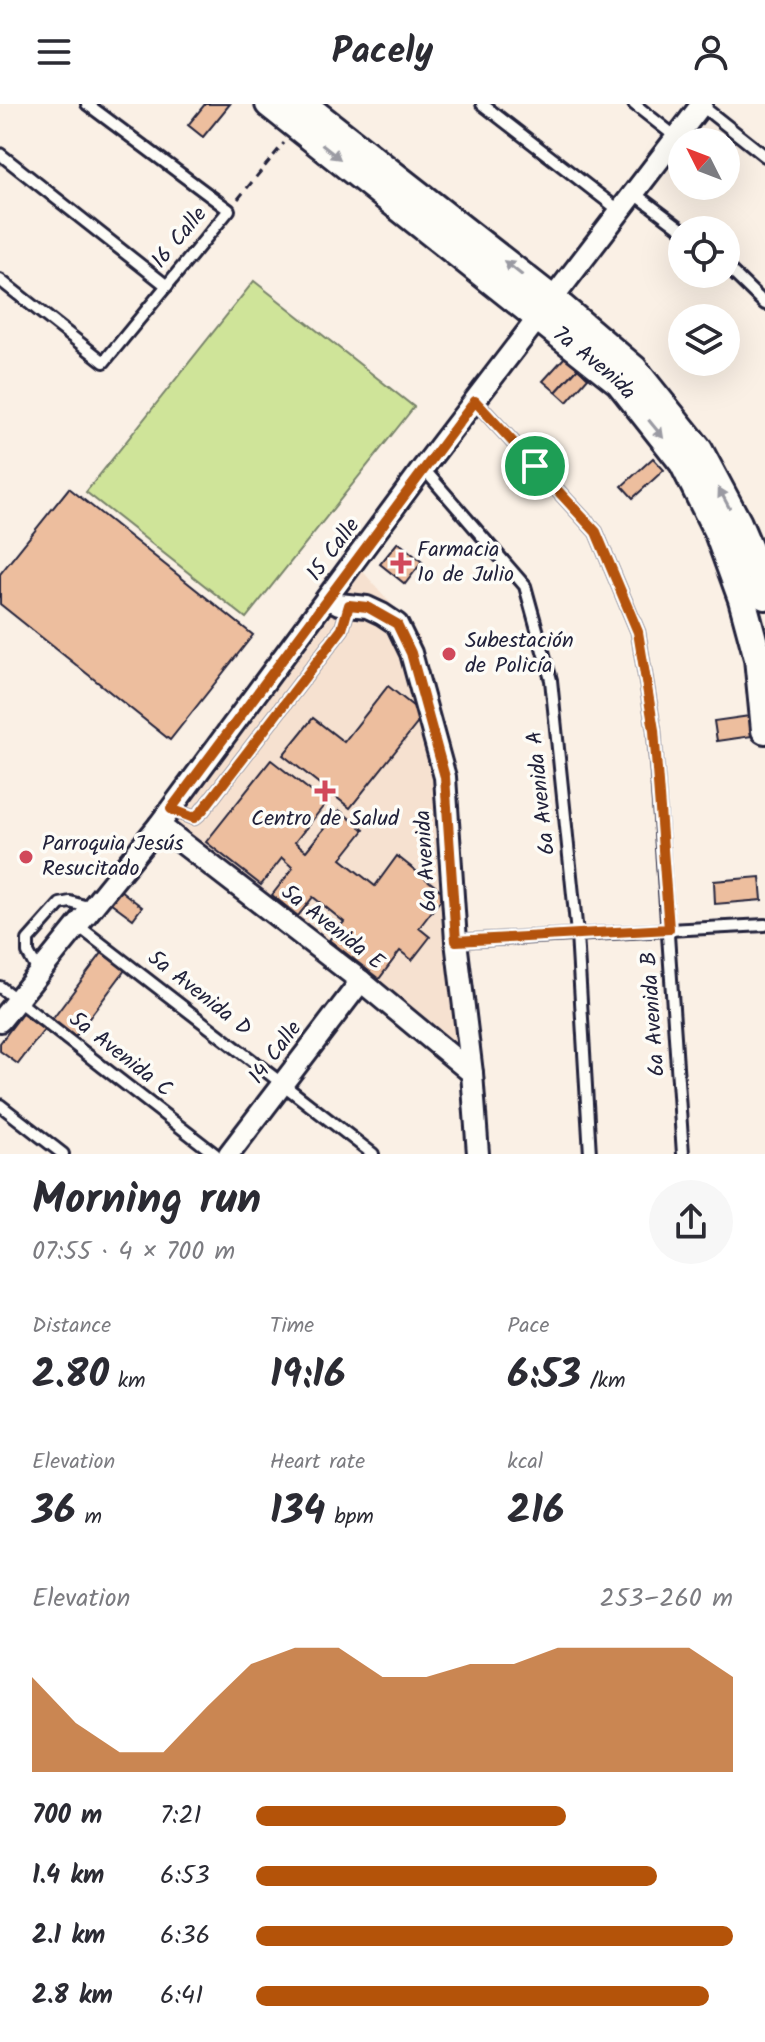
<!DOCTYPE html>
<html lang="en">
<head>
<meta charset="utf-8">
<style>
  :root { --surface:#fff; --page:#f7f7f7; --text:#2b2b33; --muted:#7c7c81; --accent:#b45309 }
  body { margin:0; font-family:Kalam,sans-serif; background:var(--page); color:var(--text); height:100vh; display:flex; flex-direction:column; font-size:30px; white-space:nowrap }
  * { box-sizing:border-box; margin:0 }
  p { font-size:26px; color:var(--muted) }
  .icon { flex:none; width:44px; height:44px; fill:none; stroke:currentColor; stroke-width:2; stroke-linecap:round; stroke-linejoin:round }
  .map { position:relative; height:1050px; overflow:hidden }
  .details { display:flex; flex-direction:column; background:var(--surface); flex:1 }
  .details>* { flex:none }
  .needle { width:52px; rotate:312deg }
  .tools { position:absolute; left:668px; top:24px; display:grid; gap:16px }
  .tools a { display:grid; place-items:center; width:72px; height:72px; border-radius:50%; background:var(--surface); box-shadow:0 8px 32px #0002; font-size:40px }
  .pin { position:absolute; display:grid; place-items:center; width:68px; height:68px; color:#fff; margin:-34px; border:4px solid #fff; border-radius:50%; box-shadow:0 2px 8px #0007 }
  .round { display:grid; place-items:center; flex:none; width:84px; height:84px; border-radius:42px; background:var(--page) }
  .summary { display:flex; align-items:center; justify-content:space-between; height:136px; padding:0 32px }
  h1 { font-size:44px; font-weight:800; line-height:60px }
  .stats { display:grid; grid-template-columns:repeat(3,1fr); gap:12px; height:136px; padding:8px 32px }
  .stats div { display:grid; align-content:center }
  .stats b { font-size:40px; font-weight:800 }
  .stats small { font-size:22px; font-weight:400 }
  .stats p { font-size:22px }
  .chart { height:224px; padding:16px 32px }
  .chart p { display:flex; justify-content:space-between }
  .chart svg { width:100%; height:144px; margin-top:8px; fill:var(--accent); opacity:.7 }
  ul { padding:0 32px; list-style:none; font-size:26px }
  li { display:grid; grid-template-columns:128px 96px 1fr; align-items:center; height:60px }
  li i { height:20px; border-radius:10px; background:var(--accent) }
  header { display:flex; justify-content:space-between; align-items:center; height:104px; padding:0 32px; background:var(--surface); font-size:36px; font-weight:800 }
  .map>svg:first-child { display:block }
  .built { fill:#f6e1d0 }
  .park { fill:#cfe499; stroke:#78836a; stroke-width:2 }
  .building { fill:#edbe9e; stroke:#22223b; stroke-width:2 }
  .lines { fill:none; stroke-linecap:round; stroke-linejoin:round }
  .service-casing { stroke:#22223b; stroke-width:16 }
  .minor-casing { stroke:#22223b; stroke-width:26 }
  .tertiary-casing { stroke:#22223b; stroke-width:32 }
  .path { stroke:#22223b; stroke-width:3; stroke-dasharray:8 6; stroke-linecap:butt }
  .service { stroke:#fdfcf7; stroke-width:10 }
  .minor { stroke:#fdfcf7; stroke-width:20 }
  .tertiary { stroke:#fdfcf7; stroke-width:26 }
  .oneway { fill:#9a9aa2 }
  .route-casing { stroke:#fff; stroke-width:16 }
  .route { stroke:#b45309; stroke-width:10 }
  .poi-dot { fill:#d1495b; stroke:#fdfcf7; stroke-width:3 }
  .labels { text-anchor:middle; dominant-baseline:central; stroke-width:7; stroke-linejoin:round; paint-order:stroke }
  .street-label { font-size:22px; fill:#22223b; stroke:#fdfcf7 }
  .poi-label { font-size:22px; fill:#22223b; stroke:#fdfcf7; text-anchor:start }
</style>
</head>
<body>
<header><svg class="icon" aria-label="menu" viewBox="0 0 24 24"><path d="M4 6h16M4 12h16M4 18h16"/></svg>Pacely<svg class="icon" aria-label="person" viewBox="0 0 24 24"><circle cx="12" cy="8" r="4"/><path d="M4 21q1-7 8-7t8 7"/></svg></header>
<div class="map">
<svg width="765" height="1050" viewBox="0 0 765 1050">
  <rect width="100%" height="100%" fill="#faf0e5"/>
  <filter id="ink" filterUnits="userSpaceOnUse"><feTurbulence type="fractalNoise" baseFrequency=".0125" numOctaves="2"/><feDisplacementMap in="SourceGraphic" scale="16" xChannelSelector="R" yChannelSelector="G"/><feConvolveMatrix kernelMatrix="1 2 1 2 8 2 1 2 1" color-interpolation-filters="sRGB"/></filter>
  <g filter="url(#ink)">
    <polygon class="built" points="360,464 419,532 453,656 469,966 171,719"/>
    <polygon class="park" points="254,177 414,303 246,514 86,388"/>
    <g class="building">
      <polygon points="205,0 230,0 203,33 188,21"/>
      <polygon points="565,253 578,264 556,288 543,277"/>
      <polygon points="578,264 588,274 567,298 556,288"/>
      <polygon points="653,354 664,366 633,394 622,382"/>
      <polygon points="69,384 253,531 170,636 0,500 0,470"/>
      <polygon points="398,438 422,458 405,480 380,460"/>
      <polygon points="388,582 424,611 350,704 283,651 313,614 344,638"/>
      <polygon points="757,611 759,631 717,637 714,617"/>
      <polygon points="271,656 326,699 295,738 306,747 339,706 364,726 341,755 375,782 397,752 445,790 419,824 430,833 412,856 400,847 379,875 329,836 344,818 313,793 298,812 272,791 293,764 282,754 261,781 206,738"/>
      <polygon points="760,773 762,796 715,800 714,777"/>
      <polygon points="120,786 142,803 133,815 110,798"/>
      <polygon points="102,849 125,866 75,933 52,916"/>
      <polygon points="22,910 44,926 18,960 0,947 0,939"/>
    </g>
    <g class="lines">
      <g class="service-casing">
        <g id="service">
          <polyline points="482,0 620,107"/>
          <polyline points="634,0 676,33"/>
          <polyline points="702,2 765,52"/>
          <polyline points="0,50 167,182"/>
          <polyline points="634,89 683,126"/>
          <polyline points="726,162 765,200"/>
          <polyline points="0,176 104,258 229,106 87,0"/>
          <polyline points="475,297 596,428 638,528 654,626 683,1050"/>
          <polyline points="423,364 525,482 551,576 577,830 590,1050"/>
          <polyline points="171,705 194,714 202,707 342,525 349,501"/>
          <polyline points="77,821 373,1050"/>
          <polyline points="456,837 765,821"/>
          <polyline points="39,869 28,849 28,836 60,800 70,798 91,804"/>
          <polyline points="0,883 215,1050"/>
          <polyline points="0,1001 63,1050"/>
        </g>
      </g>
      <g class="minor-casing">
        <g id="minor">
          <polyline points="328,494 339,500 367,503 382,510 397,520 411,549 445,673 456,837 472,969 478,1050"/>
          <polyline points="159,721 361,877 472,969"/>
          <polyline points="0,917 159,721 423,364 702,0"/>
          <polyline points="229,1050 361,877"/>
        </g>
      </g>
      <g class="tertiary-casing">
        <g id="tertiary">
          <path id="s1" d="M 269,0 L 619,278 L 683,359 L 718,429 L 742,495 L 758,554 L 765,626"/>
          <polyline points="303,0 552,195 634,265 699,346 738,419 761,473 765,492"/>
        </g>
      </g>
      <polyline class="path" points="238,95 284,39"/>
      <use href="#service" class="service"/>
      <use href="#minor" class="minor"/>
      <use href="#tertiary" class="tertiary"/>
    </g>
    <defs><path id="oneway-solid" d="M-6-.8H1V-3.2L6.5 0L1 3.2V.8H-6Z" transform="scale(2)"/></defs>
    <g class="oneway">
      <use href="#oneway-solid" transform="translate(331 48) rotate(38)"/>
      <use href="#oneway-solid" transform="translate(513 164) rotate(-142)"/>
      <use href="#oneway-solid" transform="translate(656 325) rotate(51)"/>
      <use href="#oneway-solid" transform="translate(724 394) rotate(-118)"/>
    </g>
  </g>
  <g class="lines" filter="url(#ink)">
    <g class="route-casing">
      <polygon id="route" points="475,297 596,428 638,528 654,626 669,825 456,837 445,673 411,549 397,520 367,503 349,501 342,525 202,707 194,714 171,705"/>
    </g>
    <use href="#route" class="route"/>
  </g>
  <g class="poi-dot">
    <path d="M397 447h8v8h8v8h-8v8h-8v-8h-8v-8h8z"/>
    <circle cx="449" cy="550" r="8"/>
    <path d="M321 675h8v8h8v8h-8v8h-8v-8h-8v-8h8z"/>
    <circle cx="26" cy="753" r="8"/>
  </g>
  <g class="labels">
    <g class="street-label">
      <text transform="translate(180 134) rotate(-50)">16 Calle</text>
      <text stroke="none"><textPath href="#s1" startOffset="416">7a Avenida</textPath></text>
      <text transform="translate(334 446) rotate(-53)">15 Calle</text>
      <text transform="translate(542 689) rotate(-96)">6a Avenida A</text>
      <text transform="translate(427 757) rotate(-94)">6a Avenida</text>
      <text transform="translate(332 824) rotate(38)">5a Avenida E</text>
      <text transform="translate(199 890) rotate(38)">5a Avenida D</text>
      <text transform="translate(654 910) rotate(-94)">6a Avenida B</text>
      <text transform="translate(276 949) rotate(-53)">14 Calle</text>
      <text transform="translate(120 951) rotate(38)">5a Avenida C</text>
    </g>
    <g class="poi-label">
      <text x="417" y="446">Farmacia<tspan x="417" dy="25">1o de Julio</tspan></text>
      <text x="465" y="537">Subestación<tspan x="465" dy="25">de Policía</tspan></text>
      <text x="325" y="715" text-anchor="middle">Centro de Salud</text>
      <text x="42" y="740">Parroquia Jesús<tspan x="42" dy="25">Resucitado</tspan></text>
    </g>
  </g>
</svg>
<div class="tools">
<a><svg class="needle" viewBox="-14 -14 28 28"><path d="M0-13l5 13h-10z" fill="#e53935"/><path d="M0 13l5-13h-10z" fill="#7c7c81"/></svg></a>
<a><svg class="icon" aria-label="locate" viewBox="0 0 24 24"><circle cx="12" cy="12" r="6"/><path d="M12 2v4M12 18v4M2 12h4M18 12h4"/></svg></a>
<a><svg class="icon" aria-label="layers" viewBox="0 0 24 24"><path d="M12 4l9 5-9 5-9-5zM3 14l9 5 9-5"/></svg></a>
</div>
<div class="pin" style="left:535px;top:362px;background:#1e9e55"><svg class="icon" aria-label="arrive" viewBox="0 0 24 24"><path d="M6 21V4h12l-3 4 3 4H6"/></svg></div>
</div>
<section class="details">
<div class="summary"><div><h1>Morning run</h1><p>07:55 · 4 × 700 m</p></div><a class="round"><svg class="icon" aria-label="share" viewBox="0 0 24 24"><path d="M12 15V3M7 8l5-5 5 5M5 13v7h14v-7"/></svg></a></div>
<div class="stats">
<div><p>Distance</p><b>2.80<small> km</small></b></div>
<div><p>Time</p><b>19:16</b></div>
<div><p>Pace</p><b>6:53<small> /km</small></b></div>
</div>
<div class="stats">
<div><p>Elevation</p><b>36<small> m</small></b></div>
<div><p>Heart rate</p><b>134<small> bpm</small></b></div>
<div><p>kcal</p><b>216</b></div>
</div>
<div class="chart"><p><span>Elevation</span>253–260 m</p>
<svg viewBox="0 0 160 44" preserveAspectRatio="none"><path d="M0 44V15L10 29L20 38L30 38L40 24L50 11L60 6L70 6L80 15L90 15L100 11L110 11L120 6L130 6L140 6L150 6L160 15V44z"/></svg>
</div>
<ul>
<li><b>700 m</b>7:21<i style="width:65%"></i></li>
<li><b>1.4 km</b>6:53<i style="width:84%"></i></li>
<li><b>2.1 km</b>6:36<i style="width:100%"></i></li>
<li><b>2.8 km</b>6:41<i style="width:95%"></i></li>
</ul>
</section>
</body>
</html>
